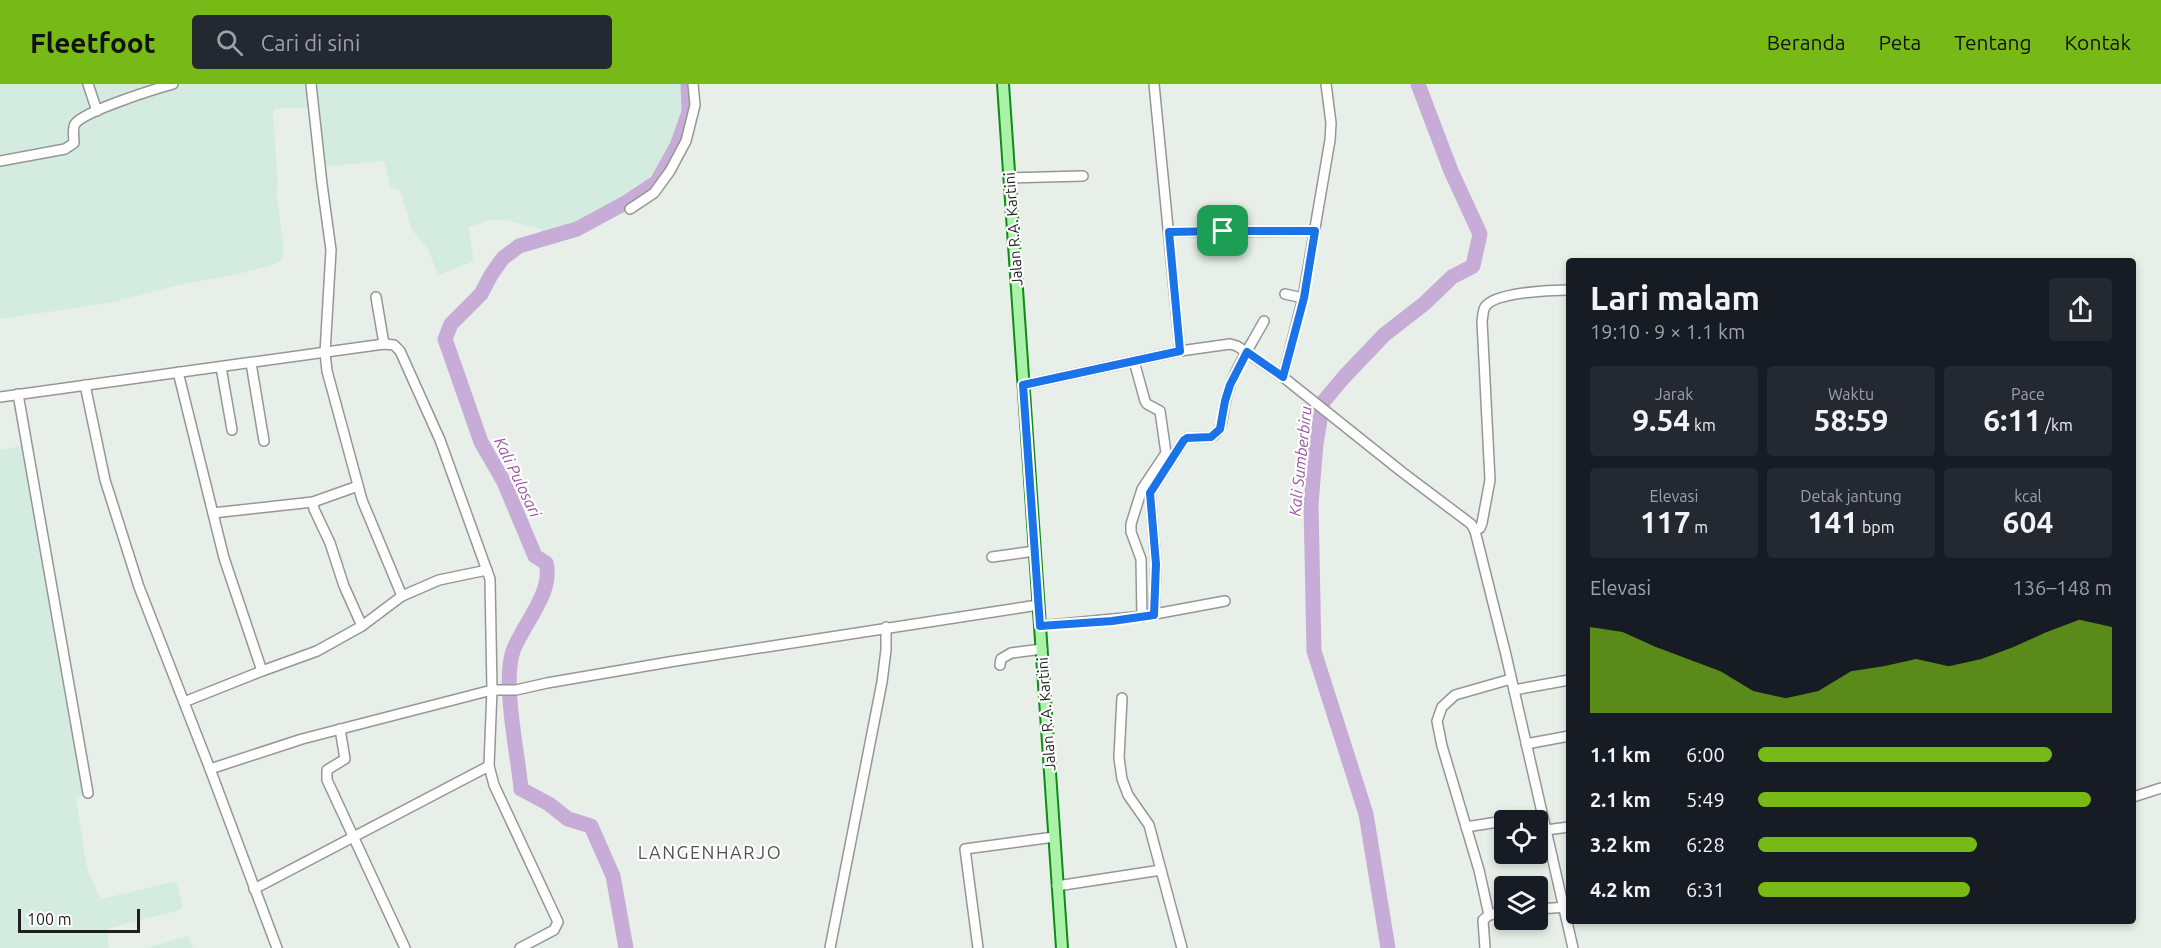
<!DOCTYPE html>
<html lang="id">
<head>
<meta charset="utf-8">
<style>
  :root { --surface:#171b24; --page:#242831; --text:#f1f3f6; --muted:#9ea1a6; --accent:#77b916 }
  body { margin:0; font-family:Ubuntu,sans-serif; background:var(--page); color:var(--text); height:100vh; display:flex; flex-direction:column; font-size:22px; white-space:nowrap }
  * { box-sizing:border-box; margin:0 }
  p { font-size:20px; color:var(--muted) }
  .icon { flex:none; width:33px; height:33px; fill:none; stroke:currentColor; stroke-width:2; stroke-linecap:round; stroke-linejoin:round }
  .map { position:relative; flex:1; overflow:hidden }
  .sheet { position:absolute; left:1566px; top:174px; width:570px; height:666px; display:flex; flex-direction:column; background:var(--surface); border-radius:6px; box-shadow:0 3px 9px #0003 }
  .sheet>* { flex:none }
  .tools { position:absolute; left:1494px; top:726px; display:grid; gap:12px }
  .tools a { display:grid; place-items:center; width:54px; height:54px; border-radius:6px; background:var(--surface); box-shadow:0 3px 9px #0003; font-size:30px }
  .scale { position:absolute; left:18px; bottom:15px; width:122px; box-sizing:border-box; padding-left:6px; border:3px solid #1f1f1f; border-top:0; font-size:16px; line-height:21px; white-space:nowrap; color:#1f1f1f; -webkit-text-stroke:4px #fff; paint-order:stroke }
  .pin { position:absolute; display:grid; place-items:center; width:51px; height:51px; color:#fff; margin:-26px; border-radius:12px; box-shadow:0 3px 9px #0006 }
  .round { display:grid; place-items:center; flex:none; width:63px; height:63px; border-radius:6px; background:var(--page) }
  .headline { display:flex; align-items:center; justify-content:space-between; height:102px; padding:0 24px }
  h1 { font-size:33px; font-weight:600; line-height:45px }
  .stats { display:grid; grid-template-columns:repeat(3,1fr); gap:9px; height:102px; padding:6px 24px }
  .stats div { display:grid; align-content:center; border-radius:6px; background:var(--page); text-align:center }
  .stats b { font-size:30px; font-weight:600 }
  .stats small { font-size:16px; font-weight:400 }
  .stats p { font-size:16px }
  .chart { height:168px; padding:12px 24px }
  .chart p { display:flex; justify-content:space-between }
  .chart svg { width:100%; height:108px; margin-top:6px; fill:var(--accent); opacity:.7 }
  ul { padding:0 24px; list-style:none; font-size:20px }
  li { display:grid; grid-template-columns:96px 72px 1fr; align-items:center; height:45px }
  li i { height:15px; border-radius:8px; background:var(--accent) }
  header { display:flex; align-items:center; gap:36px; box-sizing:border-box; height:84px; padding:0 30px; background:var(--accent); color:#111 }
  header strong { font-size:28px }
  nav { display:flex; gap:33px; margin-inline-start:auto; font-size:21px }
  .search { width:420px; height:54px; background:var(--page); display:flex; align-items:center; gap:15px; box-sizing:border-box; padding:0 21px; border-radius:6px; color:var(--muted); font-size:22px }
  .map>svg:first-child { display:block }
  .farmland { fill:#d4ebdf }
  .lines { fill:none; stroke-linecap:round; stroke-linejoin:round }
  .river { stroke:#c8acd8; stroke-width:15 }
  .minor-casing { stroke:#969696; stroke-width:12 }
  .major-casing { stroke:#118a1a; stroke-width:14 }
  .minor { stroke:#fff; stroke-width:9 }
  .major { stroke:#abf2a9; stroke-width:10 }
  .route-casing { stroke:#fff; stroke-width:12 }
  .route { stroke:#1a73e8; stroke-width:8 }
  .labels { text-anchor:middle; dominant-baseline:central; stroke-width:4.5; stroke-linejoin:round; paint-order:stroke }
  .street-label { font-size:15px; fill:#1f1f1f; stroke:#fff }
  .water-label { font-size:16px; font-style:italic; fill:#9d56a5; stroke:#fff }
  .quarter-label { font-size:18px; letter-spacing:1.5px; fill:#525252; stroke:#fff }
</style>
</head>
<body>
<header>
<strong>Fleetfoot</strong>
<div class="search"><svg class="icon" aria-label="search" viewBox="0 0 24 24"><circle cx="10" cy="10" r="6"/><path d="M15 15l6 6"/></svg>Cari di sini</div>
<nav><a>Beranda</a><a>Peta</a><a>Tentang</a><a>Kontak</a></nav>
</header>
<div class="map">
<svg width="2161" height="864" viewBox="0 0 2161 864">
  <rect width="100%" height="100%" fill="#e7efe8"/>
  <g class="farmland">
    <polygon points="0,0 688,0 689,28 677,62 657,98 627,118 577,145 546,154 543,147 540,145 506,136 492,136 468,143 474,177 438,191 428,165 412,146 401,109 398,105 391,104 384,77 321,83 314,23 273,25 278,105 276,107 284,166 281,177 269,182 234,191 178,201 109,219 0,235"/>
    <polygon points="26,361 88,709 76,714 86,779 90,793 101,815 176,797 182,818 182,823 179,826 107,845 109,864 0,864 0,366"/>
    <polygon points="188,852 193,864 146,864"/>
  </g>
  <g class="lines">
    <g class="river">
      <path d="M 626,864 L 613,792 L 591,742 L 568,735 L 549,720 L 521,705 C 518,670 502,599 513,567 C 523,540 554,508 546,479 L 535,472 L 504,398 L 481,358 L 445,255 L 451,240 L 481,210 L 491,191 L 503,174 L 519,162 L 577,145 L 627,118 L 657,98 L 677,62 L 689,28 L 688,0"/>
      <polyline points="1388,864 1366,730 1314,567 1311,420 1316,360 1323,318 1344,293 1384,251 1425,219 1452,193 1473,182 1480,150 1451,87 1418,0"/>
    </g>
    <g class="minor-casing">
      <g id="minor">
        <polyline points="88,0 97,27"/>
        <polyline points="311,0 322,100 331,166 325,269 327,287 362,416 402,512 362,542"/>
        <polyline points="1154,0 1180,267"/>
        <path d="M 0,77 L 65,65 L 74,59 C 74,53 72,45 75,40 C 84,27 155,5 173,0"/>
        <polyline points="1010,94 1083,92"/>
        <polyline points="630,125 654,109 670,87 686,57 695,21 693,0"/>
        <polyline points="1169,148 1315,147"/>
        <polyline points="1285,210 1303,214"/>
        <polyline points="376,213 384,260"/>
        <polyline points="1134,277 1145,317 1147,320 1160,327 1166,369 1142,405 1131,440 1131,448 1141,475 1142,533"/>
        <polyline points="251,279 264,357"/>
        <polyline points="221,283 232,346"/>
        <polyline points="178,288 224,474 262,587 184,618"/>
        <polyline points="1283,293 1303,214 1330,56 1331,39 1326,0"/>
        <polyline points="85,301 105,396 139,503 210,685 277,864"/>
        <polyline points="1023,301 1180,267 1230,260 1237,262 1283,293 1402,388 1471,440 1475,447 1506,571 1573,864"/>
        <polyline points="18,310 88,709"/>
        <polyline points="0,313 384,260 394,261 400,267 440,356 490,495 492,606 516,606 547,599 675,577 1038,521"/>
        <polyline points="213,429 313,418 358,402"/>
        <path d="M 1475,447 L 1480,444 L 1482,439 L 1490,396 L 1482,237 C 1483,232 1483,226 1485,223 C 1494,208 1553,206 1569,206"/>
        <polyline points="992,473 1035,467"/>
        <polyline points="402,512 439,496 487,486"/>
        <path d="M 1154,531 L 1156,480 L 1150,409 L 1184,356 L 1187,354 L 1211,353 C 1224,346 1222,332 1225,319 C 1231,290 1250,263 1264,237"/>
        <polyline points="1040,542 1144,532 1225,517"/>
        <polyline points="1000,581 1001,575 1011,569 1042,565"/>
        <polyline points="262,587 317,567 362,542 344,502 330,459 314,425 313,418"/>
        <polyline points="1514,606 1569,596"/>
        <polyline points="340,645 345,675 327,686 327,696 405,864"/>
        <polyline points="1526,660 1569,652"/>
        <polyline points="210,685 302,655 492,606 489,682 494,701 558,838 554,846 520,864"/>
        <polyline points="2133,713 2161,704"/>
        <polyline points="1510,736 1542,731"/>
        <polyline points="1466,743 1504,737"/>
        <polyline points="1546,746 1569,743"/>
        <polyline points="1161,786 1182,864"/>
        <polyline points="1057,802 1161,786 1149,741 1128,711 1122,695 1119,674 1122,614"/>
        <polyline points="254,805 489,682"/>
        <polyline points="1538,825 1568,823"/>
        <polyline points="1504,828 1489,831 1479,786 1442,662 1437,637 1442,623 1455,611 1511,595"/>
        <polyline points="830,864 882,598 886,566 886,543"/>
        <polyline points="978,864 965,765 1054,753"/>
        <polyline points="1485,864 1483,836 1489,831"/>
      </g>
    </g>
    <g class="major-casing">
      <polyline id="major" points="1003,0 1062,864"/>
    </g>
    <use href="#minor" class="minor"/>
    <use href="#major" class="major"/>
  </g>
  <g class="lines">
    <g class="route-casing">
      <polygon id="route" points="1223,147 1315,147 1304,214 1283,293 1247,268 1230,301 1225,317 1220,345 1211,353 1187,354 1184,356 1150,409 1156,480 1154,531 1112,537 1040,542 1023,301 1180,267 1169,148"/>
    </g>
    <use href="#route" class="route"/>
  </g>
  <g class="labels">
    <g class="street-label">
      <text transform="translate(1013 145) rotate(-94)">Jalan R.A. Kartini</text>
      <text transform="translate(1046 630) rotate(-94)">Jalan R.A. Kartini</text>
    </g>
    <g class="water-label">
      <text transform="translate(1300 377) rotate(-84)">Kali Sumberbiru</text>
      <text transform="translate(518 393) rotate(64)">Kali Pulosari</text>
    </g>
    <g class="quarter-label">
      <text x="710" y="768">LANGENHARJO</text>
    </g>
  </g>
</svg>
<div class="tools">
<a><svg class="icon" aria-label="locate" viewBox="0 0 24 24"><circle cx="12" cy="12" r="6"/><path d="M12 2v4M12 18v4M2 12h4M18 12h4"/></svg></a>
<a><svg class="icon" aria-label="layers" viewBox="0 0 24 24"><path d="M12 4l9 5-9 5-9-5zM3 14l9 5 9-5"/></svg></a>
</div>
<div class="scale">100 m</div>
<div class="pin" style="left:1223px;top:147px;background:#1e9e55"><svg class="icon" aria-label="arrive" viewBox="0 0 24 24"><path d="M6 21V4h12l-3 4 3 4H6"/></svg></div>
<section class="sheet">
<div class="headline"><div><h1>Lari malam</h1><p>19:10 · 9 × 1.1 km</p></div><a class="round"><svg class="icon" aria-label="share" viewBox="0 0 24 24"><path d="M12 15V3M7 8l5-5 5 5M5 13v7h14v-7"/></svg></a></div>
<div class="stats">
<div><p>Jarak</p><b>9.54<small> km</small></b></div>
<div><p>Waktu</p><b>58:59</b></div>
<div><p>Pace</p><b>6:11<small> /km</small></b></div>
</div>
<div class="stats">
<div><p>Elevasi</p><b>117<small> m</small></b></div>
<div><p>Detak jantung</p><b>141<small> bpm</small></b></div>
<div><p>kcal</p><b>604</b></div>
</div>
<div class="chart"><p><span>Elevasi</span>136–148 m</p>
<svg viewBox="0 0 160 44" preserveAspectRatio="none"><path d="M0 44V9L10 11L20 17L30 22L40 27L50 35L60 38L70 35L80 27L90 25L100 22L110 25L120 22L130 17L140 11L150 6L160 9V44z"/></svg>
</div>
<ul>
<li><b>1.1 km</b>6:00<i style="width:83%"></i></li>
<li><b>2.1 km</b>5:49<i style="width:94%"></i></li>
<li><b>3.2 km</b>6:28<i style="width:62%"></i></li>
<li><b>4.2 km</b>6:31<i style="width:60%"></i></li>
</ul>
</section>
</div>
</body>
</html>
